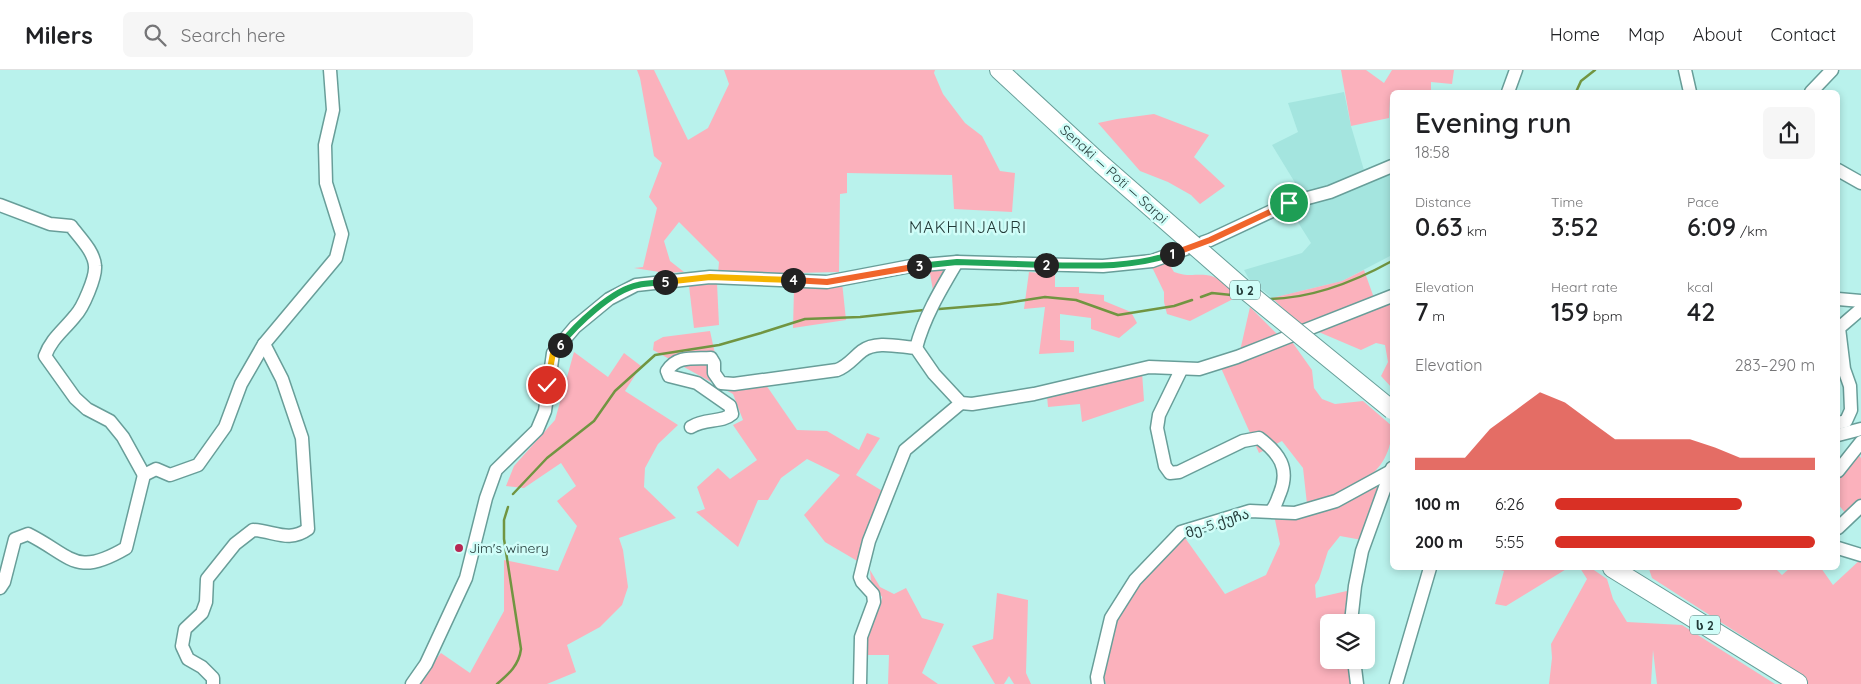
<!DOCTYPE html>
<html lang="en">
<head>
<meta charset="utf-8">
<style>
  :root { --surface:#fff; --page:#f6f6f6; --text:#202124; --muted:#757577; --line:#e0e0e0; --accent:#d93025 }
  body { margin:0; font-family:Quicksand,"Noto Sans Georgian",sans-serif; background:var(--page); color:var(--text); height:100vh; display:flex; flex-direction:column; font-size:19px; white-space:nowrap }
  * { box-sizing:border-box; margin:0 }
  p { font-size:16px; color:var(--muted) }
  .icon { flex:none; width:28px; height:28px; fill:none; stroke:currentColor; stroke-width:2; stroke-linecap:round; stroke-linejoin:round }
  .map { position:relative; flex:1; overflow:hidden }
  .side { position:absolute; left:1390px; top:20px; width:450px; height:480px; display:flex; flex-direction:column; background:var(--surface); border-radius:8px; box-shadow:0 2px 8px #0003 }
  .side>* { flex:none }
  .tools { position:absolute; left:1320px; top:544px; display:grid; gap:10px }
  .tools a { display:grid; place-items:center; width:55px; height:55px; border-radius:8px; background:var(--surface); box-shadow:0 2px 8px #0003; font-size:25px }
  .pin { position:absolute; display:grid; place-items:center; width:42px; height:42px; color:#fff; margin:-21px; border:2px solid #fff; border-radius:50%; box-shadow:0 1px 5px #0007 }
  .km { position:absolute; width:25px; height:25px; margin:-12px; border-radius:50%; background:#222; color:#fff; font-size:14px; line-height:25px; text-align:center }
  .round { display:grid; place-items:center; flex:none; width:52px; height:52px; border-radius:8px; background:var(--page) }
  .overview { display:flex; align-items:center; justify-content:space-between; height:85px; padding:0 25px }
  h1 { font-size:28px; font-weight:600; line-height:38px }
  .metrics { display:grid; grid-template-columns:repeat(3,1fr); gap:8px; height:85px; padding:5px 25px }
  .metrics div { display:grid; align-content:center }
  .metrics b { font-size:25px; font-weight:600 }
  .metrics small { font-size:14px; font-weight:400 }
  .metrics p { font-size:14px }
  .chart { height:140px; padding:10px 25px }
  .chart p { display:flex; justify-content:space-between }
  .chart svg { width:100%; height:90px; margin-top:5px; fill:var(--accent); opacity:.7 }
  ul { padding:0 25px; list-style:none; font-size:16px }
  li { display:grid; grid-template-columns:80px 60px 1fr; align-items:center; height:38px }
  li i { height:12px; border-radius:6px; background:var(--accent) }
  header { display:flex; align-items:center; gap:30px; box-sizing:border-box; height:70px; padding:0 25px; background:var(--surface); border-bottom:1px solid var(--line) }
  header strong { font-size:24px }
  nav { display:flex; gap:28px; margin-inline-start:auto; font-size:18px }
  .search { width:350px; height:45px; background:var(--page); display:flex; align-items:center; gap:12px; box-sizing:border-box; padding:0 18px; border-radius:8px; color:var(--muted); font-size:19px }
  .map>svg:first-child { display:block }
  .built { fill:#a4e5df }
  .green { fill:#fbb1bc }
  .lines { fill:none; stroke-linecap:round; stroke-linejoin:round }
  .stream { stroke:#719541; stroke-width:2.5 }
  .minor-casing { stroke:#689e99; stroke-width:15 }
  .highway-casing { stroke:#689e99; stroke-width:20 }
  .minor { stroke:#fff; stroke-width:12 }
  .highway { stroke:#fff; stroke-width:18 }
  .highway-bridge-casing { stroke:#689e99; stroke-width:20; stroke-linecap:butt }
  .highway-bridge { stroke:#fff; stroke-width:18 }
  .split-1-casing { stroke:#fff; stroke-width:10 }
  .split-2-casing { stroke:#fff; stroke-width:10 }
  .split-3-casing { stroke:#fff; stroke-width:10 }
  .split-4-casing { stroke:#fff; stroke-width:10 }
  .split-5-casing { stroke:#fff; stroke-width:10 }
  .split-6-casing { stroke:#fff; stroke-width:10 }
  .split-7-casing { stroke:#fff; stroke-width:10 }
  .split-1 { stroke:#f0652b; stroke-width:6 }
  .split-2 { stroke:#22a559; stroke-width:6 }
  .split-3 { stroke:#22a559; stroke-width:6 }
  .split-4 { stroke:#f0652b; stroke-width:6 }
  .split-5 { stroke:#f5b400; stroke-width:6 }
  .split-6 { stroke:#22a559; stroke-width:6 }
  .split-7 { stroke:#f5b400; stroke-width:6 }
  .poi-dot { fill:#b72753; stroke:#d0fdf8; stroke-width:2 }
  .labels { text-anchor:middle; dominant-baseline:central; stroke-width:5; stroke-linejoin:round; paint-order:stroke }
  .shield { fill:#d0fdf8; stroke:#577472; stroke-width:1 }
  .shield-label { font-size:12px; font-weight:bold; fill:#233a38 }
  .street-label { font-size:14px; fill:#233a38; stroke:#d0fdf8 }
  .poi-label { font-size:14px; fill:#233a38; stroke:#d0fdf8; text-anchor:start }
  .quarter-label { font-size:16px; letter-spacing:1px; fill:#233a38; stroke:#d0fdf8 }
</style>
</head>
<body>
<header>
<strong>Milers</strong>
<div class="search"><svg class="icon" aria-label="search" viewBox="0 0 24 24"><circle cx="10" cy="10" r="6"/><path d="M15 15l6 6"/></svg>Search here</div>
<nav><a>Home</a><a>Map</a><a>About</a><a>Contact</a></nav>
</header>
<div class="map">
<svg width="1861" height="614" viewBox="0 0 1861 614">
  <rect width="100%" height="100%" fill="#b9f2ec"/>
  <g class="built">
    <polygon points="1344,22 1351,56 1366,107 1305,129 1272,75 1298,62 1288,33"/>
    <polygon points="1392,102 1392,185 1342,211 1272,228 1249,209 1244,200 1302,183 1311,173 1289,138"/>
  </g>
  <g class="green">
    <polygon points="637,0 654,0 688,70 708,58 729,14 724,0 935,0 934,3 943,24 965,53 982,66 1000,101 1015,103 1012,142 954,139 952,105 847,103 847,123 840,124 839,202 752,204 718,203 719,192 679,152 664,171 670,191 684,202 666,203 634,198 643,197 657,138 649,127 662,93 654,86 640,8"/>
    <polygon points="1341,0 1366,0 1384,13 1392,0 1454,0 1452,14 1431,12 1431,22 1392,22 1392,29 1390,29 1389,48 1351,56"/>
    <polygon points="1154,44 1209,65 1194,87 1225,116 1200,134 1191,125 1168,112 1140,101 1098,53 1117,49"/>
    <path d="M 1168,192 L 1174,202 C 1188,207 1193,204 1206,205 C 1218,206 1232,217 1239,226 L 1190,251 L 1167,244 L 1164,232 L 1164,222 L 1151,195 Z"/>
    <polygon points="929,198 949,198 934,226"/>
    <polygon points="1364,200 1374,228 1303,257 1272,228 1342,211"/>
    <polygon points="1029,202 1055,204 1055,217 1079,217 1079,223 1104,225 1104,231 1131,242 1137,253 1119,268 1091,259 1091,248 1060,244 1060,270 1074,271 1074,282 1039,284 1045,237 1024,239"/>
    <polygon points="842,212 846,250 793,258 794,219"/>
    <polygon points="717,213 719,255 694,258 689,216"/>
    <polygon points="1392,229 1392,318 1381,306 1388,292 1385,275 1376,273 1361,280 1314,260"/>
    <polygon points="1250,237 1279,266 1240,281"/>
    <polygon points="710,261 721,311 764,312 797,360 827,361 859,380 867,363 880,368 856,405 884,422 859,492 825,472 804,445 840,405 807,389 781,408 768,430 758,430 738,477 696,442 705,439 697,417 718,398 730,409 757,390 733,355 743,350 733,324 653,280 654,272 663,267"/>
    <path d="M 1290,269 L 1312,300 L 1314,318 L 1322,329 L 1335,334 L 1363,331 L 1392,356 C 1392,408 1348,422 1307,434 L 1303,398 L 1282,371 L 1259,383 L 1221,298 Z"/>
    <polygon points="574,282 608,307 624,283 641,296 625,321 678,355 658,374 645,398 644,417 676,448 619,468 623,480 628,517 622,535 600,557 567,575 576,602 547,614 416,614 441,583 470,603 504,541 504,490 558,501 577,456 557,431 576,416 561,393 524,418 506,416 514,396 555,350"/>
    <polygon points="1142,302 1144,331 1082,352 1080,334 1048,337 1047,326"/>
    <polygon points="1855,381 1861,388 1861,436 1849,448 1838,434 1838,401"/>
    <polygon points="1384,408 1362,470 1340,466 1328,481 1319,509 1315,515 1316,528 1351,520 1348,552 1329,552 1329,590 1351,590 1355,614 1106,614 1104,607 1111,548 1137,512 1183,465 1225,524 1266,505 1280,474 1274,445 1298,447"/>
    <polygon points="1861,489 1861,614 1803,614 1806,607 1652,508 1649,499 1645,498 1775,498 1782,505 1790,498 1821,498 1833,515"/>
    <polygon points="1492,498 1568,498 1506,536 1495,534 1504,501"/>
    <polygon points="1580,498 1591,498 1607,509 1613,529 1627,552 1682,555 1775,614 1657,614 1653,580 1651,614 1549,614 1552,588 1551,574 1587,509"/>
    <polygon points="870,500 880,517 894,524 906,518 922,548 944,554 922,603 938,614 888,614 889,585 862,585 863,567 880,537 882,527 871,511"/>
    <polygon points="997,523 1028,530 1026,603 1031,614 1014,614 1009,606 1004,614 995,614 972,576 993,569"/>
  </g>
  <g class="lines">
    <g class="stream">
      <polyline points="1576,22 1581,11 1595,0"/>
      <polyline points="1201,227 1212,223 1241,226"/>
      <path d="M 1267,229 C 1311,229 1354,212 1392,191"/>
      <polyline points="939,239 1000,234 1045,227 1076,230 1118,245 1174,236 1192,230"/>
      <polyline points="513,424 547,388 594,351 615,321 655,285 719,275 761,263 805,249 860,247 924,240"/>
      <path d="M 497,614 C 509,604 519,595 521,579 L 504,469 L 504,450 L 508,437"/>
    </g>
    <g class="minor-casing">
      <g id="minor">
        <polyline points="1685,0 1690,22"/>
        <polyline points="1508,22 1516,0"/>
        <polyline points="1811,22 1832,0"/>
        <polyline points="1838,100 1861,113"/>
        <path d="M 0,135 L 50,154 L 71,156 C 79,167 94,181 95,196 C 96,207 83,238 75,246 C 64,260 51,269 45,286 L 75,328 L 87,339 L 110,351 L 123,367 L 144,405"/>
        <polyline points="1838,229 1861,231"/>
        <path d="M 916,278 C 924,247 941,219 957,192"/>
        <path d="M 1181,300 L 1159,345 L 1157,358 L 1165,396 L 1170,403 L 1179,402 L 1243,371 L 1259,368 C 1279,383 1290,398 1280,423 C 1277,430 1276,436 1271,441"/>
        <polyline points="1838,353 1846,351 1851,340 1850,316 1844,299 1839,258 1861,239"/>
        <path d="M 691,357 C 705,348 722,353 732,344 L 730,336 L 697,313 L 669,306 L 667,301 C 677,285 694,289 711,288 L 714,293 L 714,303 L 721,313 L 734,314 L 837,300 C 848,296 853,288 862,281 C 876,270 900,277 916,278 L 934,304 L 961,333 L 972,334 L 1034,324 L 1149,297 L 1199,299 L 1237,287 L 1392,226"/>
        <polyline points="1838,365 1861,359"/>
        <polyline points="1838,401 1861,372"/>
        <polyline points="1838,458 1861,436"/>
        <polyline points="1838,478 1861,485"/>
        <path d="M 0,518 L 4,512 L 15,469 L 28,464 C 72,486 75,508 126,478 L 144,405 L 156,399 L 170,405 L 198,395 L 225,357 L 241,314 L 264,274 L 336,188 L 342,164 L 326,113 L 325,75 L 333,40 L 330,0"/>
        <polyline points="1351,552 1355,516 1362,481 1392,398"/>
        <polyline points="1354,590 1357,614"/>
        <path d="M 213,614 L 213,608 L 202,597 L 188,589 L 182,576 L 185,559 L 202,543 L 206,532 L 207,509 L 235,474 L 253,460 C 274,461 289,473 308,459 L 302,368 L 282,309 L 264,274"/>
        <polyline points="412,614 426,594 466,508 486,428 496,400 537,360 545,341 553,283 575,257 609,229 636,215 710,207 827,212 911,196 957,192 1103,196 1152,191 1210,170 1289,133 1330,122 1392,96"/>
        <polyline points="860,614 861,567 874,532 873,524 862,512 860,507 869,471 905,380 961,333"/>
        <polyline points="1098,614 1097,607 1111,548 1135,510 1181,462 1250,441 1295,443 1336,431 1391,401"/>
        <polyline points="1396,614 1430,498"/>
      </g>
    </g>
    <g class="highway-casing">
      <g id="highway">
        <polyline points="999,0 1101,94"/>
        <polyline points="1612,498 1798,613"/>
      </g>
    </g>
    <use href="#minor" class="minor"/>
    <use href="#highway" class="highway"/>
    <g class="highway-bridge-casing">
      <polyline id="highway-bridge" points="1101,94 1245,220 1392,340"/>
    </g>
    <use href="#highway-bridge" class="highway-bridge"/>
  </g>
  <g class="lines">
    <g class="split-1-casing">
      <polyline id="split-1" points="1172,184 1210,170 1289,133"/>
    </g>
    <g class="split-2-casing">
      <path id="split-2" d="M 1046,195 C 1089,196 1131,198 1172,184"/>
    </g>
    <g class="split-3-casing">
      <polyline id="split-3" points="919,196 957,192 1046,195"/>
    </g>
    <g class="split-4-casing">
      <polyline id="split-4" points="793,210 827,212 919,196"/>
    </g>
    <g class="split-5-casing">
      <polyline id="split-5" points="665,212 710,207 793,210"/>
    </g>
    <g class="split-6-casing">
      <path id="split-6" d="M 560,275 C 576,255 612,220 638,215 C 647,213 656,213 665,212"/>
    </g>
    <g class="split-7-casing">
      <polyline id="split-7" points="547,315 553,283 560,275"/>
    </g>
    <use href="#split-1" class="split-1"/>
    <use href="#split-2" class="split-2"/>
    <use href="#split-3" class="split-3"/>
    <use href="#split-4" class="split-4"/>
    <use href="#split-5" class="split-5"/>
    <use href="#split-6" class="split-6"/>
    <use href="#split-7" class="split-7"/>
  </g>
  <circle class="poi-dot" cx="459" cy="478" r="5"/>
  <g class="labels">
    <g class="shield">
      <rect x="1230" y="210.5" width="30" height="19" rx="4"/>
      <rect x="1690" y="545.5" width="30" height="19" rx="4"/>
    </g>
    <g class="shield-label">
      <text x="1245" y="220">ს 2</text>
      <text x="1705" y="555">ს 2</text>
    </g>
    <g class="street-label">
      <text transform="translate(1114 104) rotate(42)">Senaki — Poti — Sarpi</text>
      <text transform="translate(1217 453) rotate(-18)">მე-5 ქუჩა</text>
    </g>
    <g class="poi-label">
      <text x="469" y="478">Jim's winery</text>
    </g>
    <g class="quarter-label">
      <text x="968" y="157">MAKHINJAURI</text>
    </g>
  </g>
</svg>
<div class="tools">
<a><svg class="icon" aria-label="layers" viewBox="0 0 24 24"><path d="M12 4l9 5-9 5-9-5zM3 14l9 5 9-5"/></svg></a>
</div>
<div class="pin" style="left:1289px;top:133px;background:#1e9e55"><svg class="icon" aria-label="arrive" viewBox="0 0 24 24"><path d="M6 21V4h12l-3 4 3 4H6"/></svg></div>
<div class="pin" style="left:547px;top:315px;background:#d93025"><svg class="icon" aria-label="check" viewBox="0 0 24 24"><path d="M5 12l5 5 9-10"/></svg></div>
<b class="km" style="left:1172px;top:184px">1</b>
<b class="km" style="left:1046px;top:195px">2</b>
<b class="km" style="left:919px;top:196px">3</b>
<b class="km" style="left:793px;top:210px">4</b>
<b class="km" style="left:665px;top:212px">5</b>
<b class="km" style="left:560px;top:275px">6</b>
<section class="side">
<div class="overview"><div><h1>Evening run</h1><p>18:58</p></div><a class="round"><svg class="icon" aria-label="share" viewBox="0 0 24 24"><path d="M12 15V3M7 8l5-5 5 5M5 13v7h14v-7"/></svg></a></div>
<div class="metrics">
<div><p>Distance</p><b>0.63<small> km</small></b></div>
<div><p>Time</p><b>3:52</b></div>
<div><p>Pace</p><b>6:09<small> /km</small></b></div>
</div>
<div class="metrics">
<div><p>Elevation</p><b>7<small> m</small></b></div>
<div><p>Heart rate</p><b>159<small> bpm</small></b></div>
<div><p>kcal</p><b>42</b></div>
</div>
<div class="chart"><p><span>Elevation</span>283–290 m</p>
<svg viewBox="0 0 160 44" preserveAspectRatio="none"><path d="M0 44V38L10 38L20 38L30 24L40 15L50 6L60 11L70 20L80 29L90 29L100 29L110 29L120 33L130 38L140 38L150 38L160 38V44z"/></svg>
</div>
<ul>
<li><b>100 m</b>6:26<i style="width:72%"></i></li>
<li><b>200 m</b>5:55<i style="width:100%"></i></li>
</ul>
</section>
</div>
</body>
</html>
